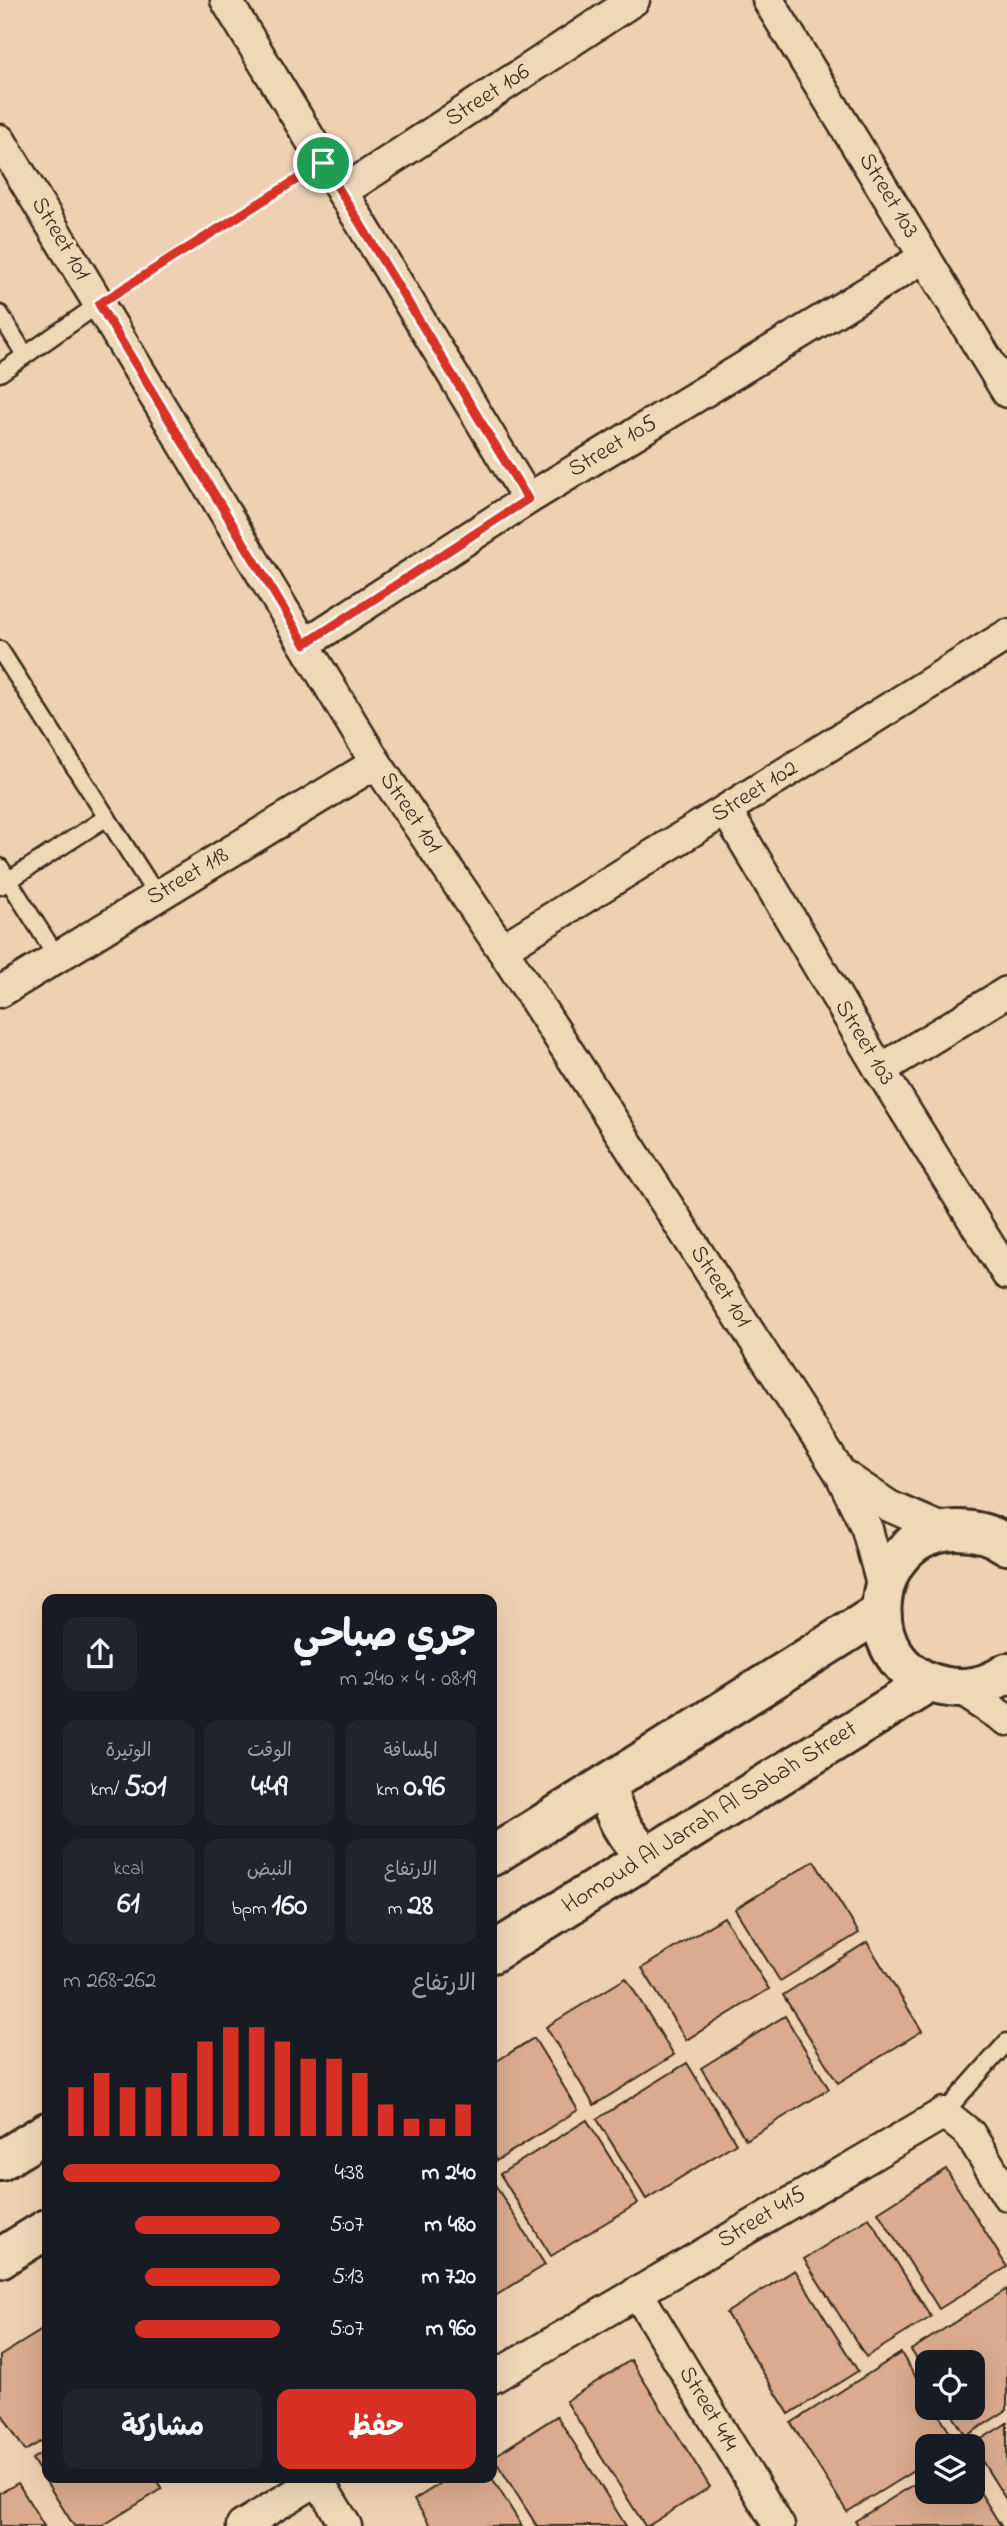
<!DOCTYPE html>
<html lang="ar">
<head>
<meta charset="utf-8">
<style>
  :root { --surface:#171b24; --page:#20242c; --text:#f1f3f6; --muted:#9ea1a6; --accent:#d93025 }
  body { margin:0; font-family:"Indie Flower","Playpen Sans Arabic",sans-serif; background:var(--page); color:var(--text); direction:rtl; height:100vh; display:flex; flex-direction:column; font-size:26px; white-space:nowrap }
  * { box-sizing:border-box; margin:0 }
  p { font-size:23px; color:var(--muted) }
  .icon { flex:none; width:38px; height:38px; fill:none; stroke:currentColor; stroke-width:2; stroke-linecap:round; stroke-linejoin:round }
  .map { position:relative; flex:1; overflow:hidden; direction:ltr }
  .details { position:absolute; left:42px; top:1594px; width:455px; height:889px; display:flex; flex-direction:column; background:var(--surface); border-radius:14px; box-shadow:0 7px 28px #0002; direction:rtl }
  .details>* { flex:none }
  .buttons { position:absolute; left:915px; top:2350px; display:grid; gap:14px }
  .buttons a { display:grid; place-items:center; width:70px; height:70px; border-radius:14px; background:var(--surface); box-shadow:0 7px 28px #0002; font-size:35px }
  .pin { position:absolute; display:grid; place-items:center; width:60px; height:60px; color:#fff; margin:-30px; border:4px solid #fff; border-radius:50%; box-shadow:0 2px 7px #0007 }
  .round { display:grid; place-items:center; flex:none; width:74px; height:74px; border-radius:14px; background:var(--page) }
  .summary { display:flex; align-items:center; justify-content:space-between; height:119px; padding:0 21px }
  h1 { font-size:38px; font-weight:700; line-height:52px }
  .figures { display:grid; grid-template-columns:repeat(3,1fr); gap:10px; height:119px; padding:7px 21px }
  .figures div { display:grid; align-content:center; border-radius:14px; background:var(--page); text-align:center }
  .figures b { font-size:30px; font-weight:700 }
  .figures small { font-size:19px; font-weight:400 }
  .figures p { font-size:19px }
  .chart { height:196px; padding:14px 21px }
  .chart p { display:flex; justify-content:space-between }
  .chart svg { width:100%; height:126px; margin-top:7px; stroke:var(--accent); stroke-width:6 }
  .button { display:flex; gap:14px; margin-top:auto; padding:14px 21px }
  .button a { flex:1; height:80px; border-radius:14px; background:var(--accent); color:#fff; font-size:28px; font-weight:700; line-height:80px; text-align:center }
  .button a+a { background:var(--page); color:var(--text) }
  ul { padding:0 21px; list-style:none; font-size:23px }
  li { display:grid; grid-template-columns:112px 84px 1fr; align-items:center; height:52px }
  li i { height:18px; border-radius:9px; background:var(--accent) }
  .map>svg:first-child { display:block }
  .building { fill:#daab8f; stroke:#3b2a1e; stroke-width:2 }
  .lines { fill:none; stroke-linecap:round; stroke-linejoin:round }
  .service-casing { stroke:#3b2a1e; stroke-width:21 }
  .minor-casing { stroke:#3b2a1e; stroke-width:35 }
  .tertiary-casing { stroke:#3b2a1e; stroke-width:44 }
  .path { stroke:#3b2a1e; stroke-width:4.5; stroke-dasharray:7 5; stroke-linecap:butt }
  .service { stroke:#efd8b8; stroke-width:16 }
  .minor { stroke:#efd8b8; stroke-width:30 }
  .tertiary { stroke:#efd8b8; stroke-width:38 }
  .route-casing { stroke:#fff; stroke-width:14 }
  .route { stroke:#d93025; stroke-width:9 }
  .labels { text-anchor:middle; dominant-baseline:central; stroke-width:6; stroke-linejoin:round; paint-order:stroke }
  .street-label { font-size:24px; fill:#3b2a1e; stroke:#efd8b8 }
</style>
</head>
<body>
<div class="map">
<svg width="1007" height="2526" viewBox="0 0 1007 2526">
  <rect width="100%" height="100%" fill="#eed1b2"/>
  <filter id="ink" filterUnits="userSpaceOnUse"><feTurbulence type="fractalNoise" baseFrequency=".0143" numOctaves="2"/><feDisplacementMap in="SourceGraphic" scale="14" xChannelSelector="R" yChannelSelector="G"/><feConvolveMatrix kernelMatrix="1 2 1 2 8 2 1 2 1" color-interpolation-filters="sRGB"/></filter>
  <g filter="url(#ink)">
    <g class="building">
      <polygon points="814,1861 859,1933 780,1981 735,1909"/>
      <polygon points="724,1917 769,1989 686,2040 642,1968"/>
      <polygon points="867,1942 922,2031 838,2083 783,1995"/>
      <polygon points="626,1978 674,2055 594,2105 546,2027"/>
      <polygon points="785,2016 829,2089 746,2140 701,2068"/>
      <polygon points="534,2038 578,2110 496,2161 492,2153 492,2064"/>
      <polygon points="687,2063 736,2143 646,2199 597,2119"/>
      <polygon points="587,2120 638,2203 551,2256 500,2174"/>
      <polygon points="946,2169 1007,2267 939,2309 878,2212"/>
      <polygon points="492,2180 545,2265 492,2298"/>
      <polygon points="869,2218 931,2317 866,2357 804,2259"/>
      <polygon points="795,2270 858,2371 789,2414 726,2313"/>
      <polygon points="1007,2289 1007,2410 966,2436 948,2408 973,2408 973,2362 928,2362 928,2376 911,2350"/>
      <polygon points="47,2327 47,2438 25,2451 0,2411 0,2356"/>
      <polygon points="901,2353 928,2396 928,2408 935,2408 957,2443 951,2446 928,2446 928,2462 847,2512 791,2423"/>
      <polygon points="631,2360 710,2487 648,2526 645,2526 566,2401"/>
      <polygon points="557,2416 626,2526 537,2526 493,2457"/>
      <polygon points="1007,2423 1007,2501 972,2445"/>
      <polygon points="47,2450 47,2478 155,2478 162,2489 102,2526 74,2526 32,2459"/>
      <polygon points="928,2476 928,2492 973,2492 973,2481 1001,2526 858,2526 855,2521"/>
      <polygon points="449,2478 492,2478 522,2526 431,2526 414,2500"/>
      <polygon points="18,2483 44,2526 0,2526 0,2493"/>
    </g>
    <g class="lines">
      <g class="service-casing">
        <g id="service">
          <polyline points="0,314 25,355"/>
          <polyline points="0,373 99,304"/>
          <polyline points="0,650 157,896"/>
          <polyline points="0,867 57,957"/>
          <polyline points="0,886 107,817"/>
          <polyline points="944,2113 1007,2042"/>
        </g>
      </g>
      <g class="minor-casing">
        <g id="minor">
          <polyline points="226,0 528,499"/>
          <polyline points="768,0 1007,392"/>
          <polyline points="0,140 376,763 502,949 840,1473 867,1529 883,1588"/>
          <polyline points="342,192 634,0"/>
          <polyline points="305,644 528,499 925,257"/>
          <polyline points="726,810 880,1070 1007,1274"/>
          <polyline points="502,949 1007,635"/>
          <polyline points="0,992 376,763"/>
          <polyline points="880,1070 1007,992"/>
          <polyline points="843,1475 889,1506 944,1530"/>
          <polyline points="961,1690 1007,1720"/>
          <polyline points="637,2292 779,2526"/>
          <polyline points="492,2378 944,2113 970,2134 1007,2195"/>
          <polyline points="318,2480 346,2526"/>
          <polyline points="242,2526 321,2478"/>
        </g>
      </g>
      <g class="tertiary-casing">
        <g id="tertiary">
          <path d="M 1007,1545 C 992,1534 975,1530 957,1530 C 867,1530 852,1667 942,1686 C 966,1691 986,1687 1007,1673"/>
          <path d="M 607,1785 C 612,1815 625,1836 647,1857"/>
          <polyline points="492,1856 880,1612"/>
          <polyline points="492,1953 929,1683"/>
          <polyline points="0,2161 47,2132"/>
          <polyline points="0,2258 47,2229"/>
        </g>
      </g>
      <polyline class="path" points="127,286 297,179"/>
      <use href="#service" class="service"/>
      <use href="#minor" class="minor"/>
      <use href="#tertiary" class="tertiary"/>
    </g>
  </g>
  <g class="lines" filter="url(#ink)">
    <g class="route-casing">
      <polygon id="route" points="323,163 528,499 305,644 99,304"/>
    </g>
    <use href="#route" class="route"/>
  </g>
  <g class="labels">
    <g class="street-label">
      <text transform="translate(488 96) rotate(-33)">Street 106</text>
      <text transform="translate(888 196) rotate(59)">Street 103</text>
      <text transform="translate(60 239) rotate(59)">Street 101</text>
      <text transform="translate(613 447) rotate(-31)">Street 105</text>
      <text transform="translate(755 792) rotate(-32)">Street 102</text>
      <text transform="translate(410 813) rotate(56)">Street 101</text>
      <text transform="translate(188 877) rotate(-31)">Street 118</text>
      <text transform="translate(864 1043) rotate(59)">Street 103</text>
      <text transform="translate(720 1287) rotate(57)">Street 101</text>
      <text transform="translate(710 1818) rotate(-32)">Homoud Al Jarrah Al Sabah Street</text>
      <text transform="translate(762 2218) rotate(-31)">Street 415</text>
      <text transform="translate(708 2409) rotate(59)">Street 414</text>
    </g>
  </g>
</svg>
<div class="buttons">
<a><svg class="icon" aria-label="locate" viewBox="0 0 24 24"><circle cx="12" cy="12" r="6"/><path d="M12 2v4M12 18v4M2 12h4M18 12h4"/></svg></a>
<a><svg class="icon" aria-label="layers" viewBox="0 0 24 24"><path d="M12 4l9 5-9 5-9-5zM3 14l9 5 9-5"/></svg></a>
</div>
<div class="pin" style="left:323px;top:163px;background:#1e9e55"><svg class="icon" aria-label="arrive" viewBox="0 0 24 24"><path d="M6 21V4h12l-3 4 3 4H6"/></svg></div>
<section class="details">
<div class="summary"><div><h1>جري صباحي</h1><p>08:19 · 4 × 240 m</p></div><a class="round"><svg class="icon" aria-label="share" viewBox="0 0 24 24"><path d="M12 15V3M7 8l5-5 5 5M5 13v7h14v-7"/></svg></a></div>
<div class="figures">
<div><p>المسافة</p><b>0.96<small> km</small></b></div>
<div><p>الوقت</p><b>4:49</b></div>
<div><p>الوتيرة</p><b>5:01<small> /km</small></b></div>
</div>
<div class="figures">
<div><p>الارتفاع</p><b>28<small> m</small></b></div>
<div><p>النبض</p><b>160<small> bpm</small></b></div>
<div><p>kcal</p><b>61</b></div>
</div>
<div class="chart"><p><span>الارتفاع</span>262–268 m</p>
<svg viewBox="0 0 160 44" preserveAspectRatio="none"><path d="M5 44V27M15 44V22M25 44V27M35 44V27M45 44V22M55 44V11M65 44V6M75 44V6M85 44V11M95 44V17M105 44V17M115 44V22M125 44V33M135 44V38M145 44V38M155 44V33"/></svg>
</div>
<ul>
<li><b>240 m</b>4:38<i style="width:100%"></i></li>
<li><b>480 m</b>5:07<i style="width:67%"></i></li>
<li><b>720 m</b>5:13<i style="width:62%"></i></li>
<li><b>960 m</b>5:07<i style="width:67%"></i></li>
</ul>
<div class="button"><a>حفظ</a><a>مشاركة</a></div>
</section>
</div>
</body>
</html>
